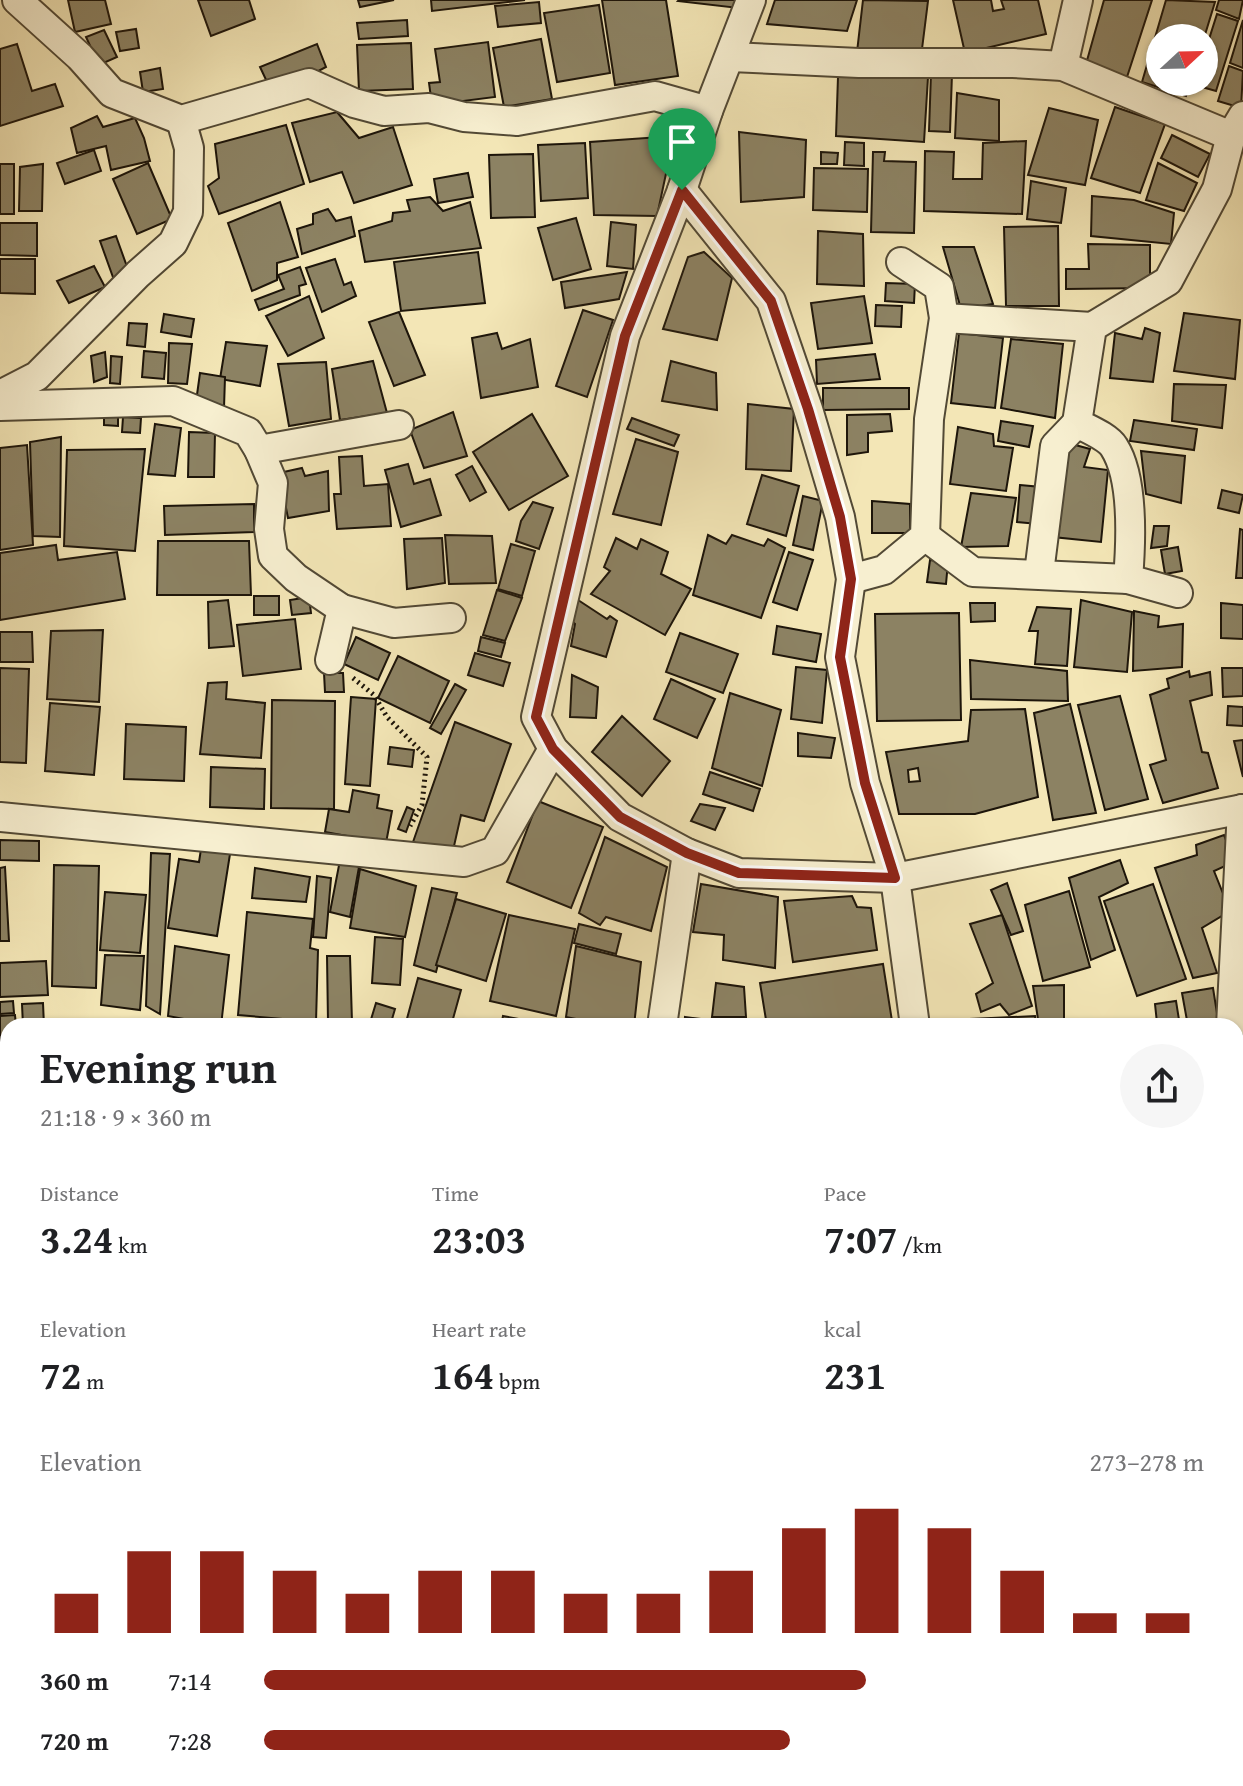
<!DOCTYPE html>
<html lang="en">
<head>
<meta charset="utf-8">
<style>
  :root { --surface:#fff; --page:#f6f6f6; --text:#202124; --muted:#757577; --accent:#8f2418 }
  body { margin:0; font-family:"Gentium Book Plus",serif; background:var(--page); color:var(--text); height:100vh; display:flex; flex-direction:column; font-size:30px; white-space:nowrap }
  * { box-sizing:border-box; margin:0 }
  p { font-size:26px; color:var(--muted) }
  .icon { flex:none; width:44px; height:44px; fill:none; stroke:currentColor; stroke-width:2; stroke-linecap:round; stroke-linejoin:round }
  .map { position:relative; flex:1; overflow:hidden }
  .drawer { position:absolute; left:0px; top:1018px; width:1244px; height:768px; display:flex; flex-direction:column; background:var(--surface); border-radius:24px 24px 0 0; box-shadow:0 2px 6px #0004 }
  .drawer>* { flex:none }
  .needle { width:52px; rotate:68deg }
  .tools { position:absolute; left:1146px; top:24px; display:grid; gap:16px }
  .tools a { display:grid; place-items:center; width:72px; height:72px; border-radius:50%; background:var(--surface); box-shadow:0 2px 6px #0004; font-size:40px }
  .pin { position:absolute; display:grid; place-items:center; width:68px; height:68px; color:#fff; margin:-82px -34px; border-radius:50% 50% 50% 0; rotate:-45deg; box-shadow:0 0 8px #0007 }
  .pin .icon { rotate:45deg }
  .round { display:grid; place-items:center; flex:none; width:84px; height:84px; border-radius:42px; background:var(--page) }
  .head { display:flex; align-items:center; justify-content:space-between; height:136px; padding:0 40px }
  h1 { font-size:44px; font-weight:700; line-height:60px }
  .metrics { display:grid; grid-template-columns:repeat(3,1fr); gap:12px; height:136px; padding:8px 40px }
  .metrics div { display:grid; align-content:center }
  .metrics b { font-size:40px; font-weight:700 }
  .metrics small { font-size:22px; font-weight:400 }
  .metrics p { font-size:22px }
  .chart { height:224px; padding:16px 40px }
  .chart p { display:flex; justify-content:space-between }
  .chart svg { width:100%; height:144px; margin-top:8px; stroke:var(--accent); stroke-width:6 }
  ul { padding:0 40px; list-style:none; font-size:26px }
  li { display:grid; grid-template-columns:128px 96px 1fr; align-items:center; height:60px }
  li i { height:20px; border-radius:10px; background:var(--accent) }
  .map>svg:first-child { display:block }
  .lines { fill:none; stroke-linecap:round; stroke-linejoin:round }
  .stream { stroke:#72684e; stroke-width:10 }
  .building { fill:#8c8263; stroke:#1d150a; stroke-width:2; fill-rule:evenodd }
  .street-casing { stroke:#524935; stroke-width:32 }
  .path { stroke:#1d150a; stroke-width:5; stroke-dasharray:2 4; stroke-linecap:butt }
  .street { stroke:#f7efd0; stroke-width:28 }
  .route-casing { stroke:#fff; stroke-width:16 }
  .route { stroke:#8f2418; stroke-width:10 }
</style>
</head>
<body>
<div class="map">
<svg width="1243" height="1786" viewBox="0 0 1243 1786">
  <rect width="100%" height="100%" fill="#f3e6b6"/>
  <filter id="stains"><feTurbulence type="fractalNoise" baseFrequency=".0025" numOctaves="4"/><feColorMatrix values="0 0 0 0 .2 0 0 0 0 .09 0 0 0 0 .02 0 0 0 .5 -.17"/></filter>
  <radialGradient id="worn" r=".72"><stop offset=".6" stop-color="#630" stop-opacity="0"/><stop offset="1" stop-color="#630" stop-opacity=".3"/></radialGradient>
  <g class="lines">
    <g class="stream">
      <polyline points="1236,1652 1243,1648"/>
      <polyline points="802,1786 811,1778"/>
    </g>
  </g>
  <g class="building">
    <polygon points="68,0 105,0 111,24 75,32"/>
    <polygon points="198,0 249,0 255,19 211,36"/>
    <polygon points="358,0 394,0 360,7"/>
    <polygon points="431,0 525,0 432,11"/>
    <polygon points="602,0 666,0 678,76 615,85"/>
    <polygon points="679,0 738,0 738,8 678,1"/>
    <polygon points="775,0 857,0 847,31 767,24"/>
    <polygon points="863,0 928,1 921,57 857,52"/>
    <polygon points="953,0 991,0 993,11 1004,9 1001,0 1038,0 1046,34 965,53"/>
    <polygon points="1104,0 1152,0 1127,77 1086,64"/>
    <polygon points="1166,0 1215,2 1204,38 1160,38 1160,82 1190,82 1186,96 1142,82"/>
    <polygon points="1219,0 1243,0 1239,19 1216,10"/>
    <polygon points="539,2 541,23 498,27 495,6"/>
    <polygon points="599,5 610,73 557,82 544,13"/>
    <polygon points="1217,14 1238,21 1216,91 1195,85 1196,82 1204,82 1204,55"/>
    <polygon points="407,20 408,36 359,39 357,23"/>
    <polygon points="1243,20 1243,68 1230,63"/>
    <polygon points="136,29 139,48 120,51 116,32"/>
    <polygon points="104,30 117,57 99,65 86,37"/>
    <polygon points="541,39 552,99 504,107 493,48"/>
    <polygon points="488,42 495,97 432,105 429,83 440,82 435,49"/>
    <polygon points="411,43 413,89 359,91 357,45"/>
    <polygon points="17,44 32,91 55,84 63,106 0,126 0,49"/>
    <polygon points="317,44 326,67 311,75 308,69 268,84 260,67"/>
    <polygon points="1229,66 1243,71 1241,108 1218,101"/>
    <polygon points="160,68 163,89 143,92 140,72"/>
    <polygon points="931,73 952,74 950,132 929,131"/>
    <polygon points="838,77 928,77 924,142 836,136"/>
    <polygon points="957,93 999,100 999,141 955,138"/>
    <polygon points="1115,107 1165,124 1140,193 1091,178"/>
    <polygon points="1049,108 1098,120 1085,185 1028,175"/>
    <polygon points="337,112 359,138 393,127 412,185 354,203 342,172 310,182 292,123"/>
    <polygon points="97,116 103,127 135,118 144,138 150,161 111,170 106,146 77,153 71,128"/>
    <polygon points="286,125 304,184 219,214 208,186 219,178 215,144"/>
    <polygon points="739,132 806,140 804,197 741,202"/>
    <polygon points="1172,135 1210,154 1198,177 1161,158"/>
    <polygon points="674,136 657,216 594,215 590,142"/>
    <polygon points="1026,141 1022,214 924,211 925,151 954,152 953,179 982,179 983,143"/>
    <polygon points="845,142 864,143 864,166 844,165"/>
    <polygon points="585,143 588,198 541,201 538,145"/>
    <polygon points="94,150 101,171 65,184 57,163"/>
    <polygon points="821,152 838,153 837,164 821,164"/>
    <polygon points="873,152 885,152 884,161 916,162 914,233 871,232"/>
    <polygon points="533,154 535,217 491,218 489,155"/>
    <polygon points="148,163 172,219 137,234 113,179"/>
    <polygon points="1158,163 1197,183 1184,211 1146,200"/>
    <rect x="0" y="164" width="14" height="50"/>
    <polygon points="43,164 42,211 19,211 20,167"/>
    <polygon points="814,168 868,169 867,212 813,210"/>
    <polygon points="468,173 473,197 438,203 434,179"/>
    <polygon points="1031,181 1066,188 1061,223 1027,219"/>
    <polygon points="1092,196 1134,200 1174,213 1171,244 1091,236"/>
    <polygon points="430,197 443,211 470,202 481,248 365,262 359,231 392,221 393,213 410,211 407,200"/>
    <polygon points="280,202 298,257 277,263 277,280 252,291 228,223"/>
    <polygon points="328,209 336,221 351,217 355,236 302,254 297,229 313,224 313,214"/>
    <polygon points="576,218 591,269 553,280 538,228"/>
    <polygon points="611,222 636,225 633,269 607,266"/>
    <polygon points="0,223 37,223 37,256 0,255"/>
    <polygon points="1058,226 1059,306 1006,306 1004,227"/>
    <polygon points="818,231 863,234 864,286 817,284"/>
    <polygon points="116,236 130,275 114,280 100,241"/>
    <polygon points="1088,244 1150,245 1150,288 1066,289 1066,269 1089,269"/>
    <polygon points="943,247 974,247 993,304 961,309"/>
    <polygon points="478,252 485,303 401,311 394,262"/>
    <polygon points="704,252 732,278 717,340 663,329 688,257"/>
    <polygon points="0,259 35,259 35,294 0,293"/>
    <polygon points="335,259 344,285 351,282 356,296 322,312 306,268"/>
    <polygon points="94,266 105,287 69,303 57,281"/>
    <polygon points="300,267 306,284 299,286 300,295 259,310 255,300 284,289 278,275"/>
    <polygon points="627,272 619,299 565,308 561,282"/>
    <polygon points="886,283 915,284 914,303 885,301"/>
    <polygon points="309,296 324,338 288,356 266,316"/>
    <polygon points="864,296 872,343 818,349 811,303"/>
    <polygon points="876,305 902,306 901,327 875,326"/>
    <polygon points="583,310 613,320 587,397 556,386"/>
    <polygon points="399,312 425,375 394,386 369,322"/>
    <polygon points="1184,313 1240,320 1235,379 1174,371"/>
    <polygon points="164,314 194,319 191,337 161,332"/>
    <polygon points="129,323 147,324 145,347 127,345"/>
    <polygon points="1145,328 1160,333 1153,382 1110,378 1115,333 1142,339"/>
    <polygon points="497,333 502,349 530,339 538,387 481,398 472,338"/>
    <polygon points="959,333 1003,338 995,408 951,403"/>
    <polygon points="1011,339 1063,344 1055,418 1001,408"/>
    <polygon points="226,342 267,346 260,386 220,379"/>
    <polygon points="169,343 192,344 187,384 168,383"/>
    <polygon points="144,351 166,353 164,379 142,377"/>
    <polygon points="105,352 107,377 94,382 91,356"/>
    <polygon points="875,354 880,379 817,384 816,360"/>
    <polygon points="111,356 122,357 120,384 110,383"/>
    <polygon points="373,361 387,413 340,420 332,369"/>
    <polygon points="671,361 716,373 717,410 662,401"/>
    <polygon points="326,362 331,419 289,426 278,364"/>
    <polygon points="200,373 225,377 224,408 196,402"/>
    <polygon points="1174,384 1226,385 1222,428 1172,421"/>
    <polygon points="823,388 909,388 909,409 823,410"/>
    <polygon points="748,404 794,409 791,471 746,469"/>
    <polygon points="453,412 467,456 424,468 410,430"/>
    <polygon points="532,414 568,476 509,510 473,452"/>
    <polygon points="890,414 892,431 868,433 868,452 847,455 847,415"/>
    <polygon points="104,416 118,416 118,426 104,425"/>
    <polygon points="123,417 141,418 140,433 122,432"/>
    <polygon points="632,418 679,435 674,446 627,429"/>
    <polygon points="1134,420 1197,429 1194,450 1130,441"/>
    <polygon points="1001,421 1033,426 1029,447 998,441"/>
    <polygon points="155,424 181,428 175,476 148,474"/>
    <polygon points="958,427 993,434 994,446 1013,448 1006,491 950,484"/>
    <polygon points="189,432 215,433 214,477 188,477"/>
    <polygon points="61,437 60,537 33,536 30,442"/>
    <polygon points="636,439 678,452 661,525 613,514"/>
    <polygon points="1068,443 1090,449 1084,467 1108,470 1101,542 1053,537"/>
    <polygon points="27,445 33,545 0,550 0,448"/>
    <polygon points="145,449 135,551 64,546 67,450"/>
    <polygon points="1141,451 1185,456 1181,503 1146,494"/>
    <polygon points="362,456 364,486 388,484 391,526 337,529 334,494 341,494 339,457"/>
    <polygon points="408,464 414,484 430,479 441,515 401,527 385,470"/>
    <polygon points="472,466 486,492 470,501 456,475"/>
    <polygon points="302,468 305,476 328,471 329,511 288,518 279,473"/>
    <polygon points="762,475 799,486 786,536 747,524"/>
    <polygon points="1020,485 1041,487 1038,524 1017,522"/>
    <polygon points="1222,490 1243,495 1239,513 1218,508"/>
    <polygon points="971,493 1016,498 1008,546 961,547"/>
    <polygon points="803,496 823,501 813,550 793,545"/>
    <polygon points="872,501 910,504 910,533 872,533"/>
    <polygon points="533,502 553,508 539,549 516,541 521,521"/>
    <polygon points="254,504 254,532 165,535 164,506"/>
    <polygon points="1154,526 1169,526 1167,546 1151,548"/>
    <polygon points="1240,529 1243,530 1243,578 1236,578"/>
    <polygon points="445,535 492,536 496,583 449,584"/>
    <polygon points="708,535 726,544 732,535 764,546 768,539 785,548 761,618 693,595"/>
    <polygon points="442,538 445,583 407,589 404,539"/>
    <polygon points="616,538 637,549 641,539 668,552 661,574 691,589 665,635 591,594 610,571 604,567"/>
    <polygon points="158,541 249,541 251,595 157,595"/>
    <polygon points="511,544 535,551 522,596 498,589"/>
    <polygon points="56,545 58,560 117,552 125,599 0,620 0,553"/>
    <polygon points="1178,547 1182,571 1165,574 1161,550"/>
    <polygon points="789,552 813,560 797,610 773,602"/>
    <polygon points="930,560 948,562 946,584 927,582"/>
    <polygon points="497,590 522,598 505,641 483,635"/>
    <rect x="254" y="596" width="25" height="19"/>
    <polygon points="309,597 311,613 292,615 290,600"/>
    <polygon points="575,598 607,619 610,616 617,621 606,657 571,646 575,624 568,618"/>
    <polygon points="228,600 234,646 209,648 208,602"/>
    <polygon points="1081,600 1132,612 1127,672 1074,667"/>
    <polygon points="970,603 995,603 995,621 971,622"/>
    <polygon points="1221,603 1243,605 1243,639 1221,638"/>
    <polygon points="1037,607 1071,609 1067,666 1035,664 1038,631 1029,631"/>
    <polygon points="1134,611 1159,616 1158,627 1183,624 1182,667 1133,671"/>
    <polygon points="959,613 961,720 877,721 875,614"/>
    <polygon points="295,619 301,669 243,676 237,625"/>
    <polygon points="777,626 821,634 816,662 773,654"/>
    <polygon points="103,630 99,702 47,699 51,631"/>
    <polygon points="0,632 32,632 33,662 0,662"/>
    <polygon points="680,633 738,654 723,693 666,672"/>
    <polygon points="356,637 390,653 378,680 344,664"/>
    <polygon points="481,637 505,643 501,657 478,651"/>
    <polygon points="475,653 510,663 503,686 468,675"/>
    <polygon points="398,656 449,681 430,723 378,698"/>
    <polygon points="970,660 1067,671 1068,701 971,699"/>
    <polygon points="796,667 827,670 822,723 791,719"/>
    <polygon points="0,668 29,669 26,763 0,762"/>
    <polygon points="1222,668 1243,668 1243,696 1223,697"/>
    <polygon points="1189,671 1190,677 1210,672 1212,695 1190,701 1202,752 1208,753 1218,788 1163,803 1150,765 1166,760 1150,695 1169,688 1167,679"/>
    <polygon points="324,673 343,673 344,692 325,692"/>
    <polygon points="572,675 598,687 596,718 570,717"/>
    <polygon points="671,679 715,699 697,738 654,719"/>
    <polygon points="227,682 226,699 265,703 261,758 200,754 208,683"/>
    <polygon points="455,684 466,690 441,734 430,728"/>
    <polygon points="730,693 781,710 762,786 712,768"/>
    <polygon points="1120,696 1148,799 1105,810 1078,705"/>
    <polygon points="351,697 376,699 370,786 345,784"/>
    <polygon points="272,700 335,701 334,809 271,808"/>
    <polygon points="50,703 100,707 94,775 45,771"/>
    <polygon points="1070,704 1096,813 1053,820 1034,713"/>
    <polygon points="1228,706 1243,707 1243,726 1227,725"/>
    <path d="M 1025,709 L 1038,797 L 975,814 L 899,814 L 886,752 L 968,741 L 971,710 ZM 918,768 L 920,781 L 909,782 L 908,770 Z"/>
    <polygon points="622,716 670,761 642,796 592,752"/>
    <polygon points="455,722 511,744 484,821 461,815 452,855 413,842"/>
    <polygon points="126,724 186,727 184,781 124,779"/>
    <polygon points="798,733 835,738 831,758 798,756"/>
    <polygon points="1243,740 1243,777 1234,741"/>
    <polygon points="390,747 414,750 412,767 388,764"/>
    <polygon points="211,767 265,769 264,809 210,807"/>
    <polygon points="710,772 760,789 753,811 703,794"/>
    <polygon points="353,790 379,795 377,808 392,811 386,843 325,832 329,809 349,812"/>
    <polygon points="538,801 603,827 571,908 507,882"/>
    <polygon points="700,804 725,808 715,830 691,821"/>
    <polygon points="407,807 414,810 406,832 398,829"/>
    <polygon points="1224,835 1234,862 1214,871 1230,911 1202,928 1217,973 1193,978 1155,868 1197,855 1196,845"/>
    <polygon points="605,837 667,867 651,931 606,917 600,925 579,913"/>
    <polygon points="0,840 39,841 39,861 0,860"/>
    <polygon points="201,849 230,854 217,936 168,928 179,859 199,862"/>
    <polygon points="151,853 170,854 160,1014 146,1006"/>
    <polygon points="340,860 359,867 350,917 330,912"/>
    <polygon points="1120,860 1128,883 1099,897 1115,950 1091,960 1069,878"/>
    <polygon points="54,865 99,866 96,988 52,986"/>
    <polygon points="5,867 9,941 0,941 0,868"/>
    <polygon points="255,868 310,877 306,902 252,898"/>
    <polygon points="360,869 416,886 405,937 350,928"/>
    <polygon points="317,876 331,878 326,938 313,937"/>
    <polygon points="1007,883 1023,931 1011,935 991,890"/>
    <polygon points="701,884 778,897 775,968 723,960 724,935 693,932"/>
    <polygon points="1153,884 1186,979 1137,996 1104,901"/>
    <polygon points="432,888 457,893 436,972 414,965"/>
    <polygon points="1069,891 1090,967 1043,981 1025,905"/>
    <polygon points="105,892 146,895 140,953 100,950"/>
    <polygon points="852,896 857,907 871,908 877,950 793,962 784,901"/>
    <polygon points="456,899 506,914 486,981 436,965"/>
    <polygon points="247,912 313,919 310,948 318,950 316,1022 238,1015"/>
    <polygon points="509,915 575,929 556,1016 490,1001"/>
    <polygon points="1002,915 1032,1006 1009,1015 1000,1004 981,1012 976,994 993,983 970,924"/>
    <polygon points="579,924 621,934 616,954 574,943"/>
    <polygon points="375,937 403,939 400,985 372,983"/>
    <polygon points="175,946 229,955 221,1026 168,1016"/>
    <polygon points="576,946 641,962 634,1026 611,1026 566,1017"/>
    <polygon points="105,955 144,956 140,1010 101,1005"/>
    <polygon points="327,956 350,956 352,1022 328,1022"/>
    <polygon points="46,961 48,995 0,997 0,963"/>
    <polygon points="883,964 892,1021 856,1026 767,1026 760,983"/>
    <polygon points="418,978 461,990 451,1026 405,1026"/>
    <polygon points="716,983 744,987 746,1017 712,1017"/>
    <polygon points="1064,985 1064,1026 1039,1026 1033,986"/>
    <polygon points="1213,988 1219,1026 1188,1026 1182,993"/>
    <polygon points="13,1001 14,1013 0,1014 0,1002"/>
    <polygon points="1176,1001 1180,1026 1132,1026 1157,1023 1155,1004"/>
    <polygon points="43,1003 44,1026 23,1026 22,1004"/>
    <polygon points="376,1003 395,1009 390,1026 369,1026"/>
    <polygon points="15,1015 16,1026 8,1026 8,1156 0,1157 0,1016"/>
    <polygon points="503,1016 545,1024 544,1026 501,1026"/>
    <polygon points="1035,1016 1036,1026 970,1026 970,1019"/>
    <polygon points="685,1017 700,1019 700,1026 684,1026"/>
    <polygon points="158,1023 158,1026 91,1025"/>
    <polygon points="8,1167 8,1190 0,1191 0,1168"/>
    <polygon points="0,1235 8,1236 8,1264 0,1264"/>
    <polygon points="8,1271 8,1329 0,1329 0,1272"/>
    <polygon points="8,1335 8,1374 0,1375 0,1336"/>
    <polygon points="8,1387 8,1418 0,1418 0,1388"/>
    <rect x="0" y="1526" width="8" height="59"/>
    <polygon points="8,1599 8,1658 0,1659 0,1600"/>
    <rect x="0" y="1685" width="8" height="70"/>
    <polygon points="1243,1752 1243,1786 1214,1786 1214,1782 1195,1785 1194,1778 1236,1778 1236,1753"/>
    <polygon points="0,1777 51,1778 51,1786 0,1786"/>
    <rect x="111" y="1778" width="111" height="8"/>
    <polygon points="224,1778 248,1778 247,1786 224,1786"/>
    <polygon points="494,1778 532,1778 531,1786 494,1786"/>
    <polygon points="584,1778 614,1778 611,1786 595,1786 582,1782"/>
    <polygon points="1142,1778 1184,1778 1143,1785"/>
  </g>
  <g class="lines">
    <g class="street-casing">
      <g id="street">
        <polyline points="17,0 80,57 112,93 181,120 309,83 354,103 384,111 429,108 464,117 517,121 655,96 708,111"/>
        <polyline points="751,0 708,111 682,190 625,336 536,717 553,749 620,817 687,853 739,873 895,878 1243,809"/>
        <polyline points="731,57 859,63 1013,63 1063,66 1231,136"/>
        <polyline points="1063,66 1078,0"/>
        <polyline points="682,190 771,301 808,409 840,517 851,579 840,657 865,783 895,878 915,1026"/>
        <polyline points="944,318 1092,327"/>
        <polyline points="0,395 37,376 138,274 173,243 188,212 189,148 181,120"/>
        <polyline points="0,406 173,401 248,432 259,450 273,483 269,529 273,556 296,578 342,609 330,660"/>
        <polyline points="259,450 399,425"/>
        <polyline points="925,536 973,572 1128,579"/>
        <polyline points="1039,573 1055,446 1077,423"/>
        <polyline points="851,579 884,570 925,536 929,419 944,318 939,287 901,262"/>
        <path d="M 1178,593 L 1128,579 C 1131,543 1134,478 1114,447 C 1108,437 1088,429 1077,423 L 1092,327 L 1168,281 L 1217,189 L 1231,136 L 1243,116"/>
        <polyline points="342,609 394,623 451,618"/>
        <polyline points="0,817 464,862 495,851 553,749"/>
        <polyline points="662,1026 687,853"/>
        <polyline points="1231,1026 1242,809"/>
        <polyline points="1236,1099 1243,1100"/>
        <polyline points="0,1217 8,1217"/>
        <polyline points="1236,1390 1243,1477"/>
        <polyline points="303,1786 304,1778"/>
      </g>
    </g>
    <g class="path">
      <polyline points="353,678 374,695 387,717 427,757 422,805 410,826"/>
      <polyline points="927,1786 929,1778"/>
    </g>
    <use href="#street" class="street"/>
  </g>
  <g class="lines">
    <g class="route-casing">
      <polygon id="route" points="682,190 771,301 808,409 840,517 851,579 840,657 865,783 895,878 739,873 687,853 620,817 553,749 536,717 625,336"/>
    </g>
    <use href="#route" class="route"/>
  </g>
  <rect width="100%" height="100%" filter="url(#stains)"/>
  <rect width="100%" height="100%" fill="url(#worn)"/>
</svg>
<div class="tools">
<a><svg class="needle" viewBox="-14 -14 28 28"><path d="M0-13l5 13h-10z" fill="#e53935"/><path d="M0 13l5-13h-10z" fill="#757577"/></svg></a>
</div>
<div class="pin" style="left:682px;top:190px;background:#1e9e55"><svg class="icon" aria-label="arrive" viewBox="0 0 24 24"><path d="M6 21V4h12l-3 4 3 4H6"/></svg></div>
<section class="drawer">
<div class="head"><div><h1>Evening run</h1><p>21:18 · 9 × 360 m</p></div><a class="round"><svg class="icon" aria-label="share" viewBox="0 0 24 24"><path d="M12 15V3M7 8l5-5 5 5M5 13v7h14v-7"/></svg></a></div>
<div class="metrics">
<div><p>Distance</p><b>3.24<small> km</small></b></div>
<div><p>Time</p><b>23:03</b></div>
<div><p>Pace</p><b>7:07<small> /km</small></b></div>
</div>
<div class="metrics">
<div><p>Elevation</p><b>72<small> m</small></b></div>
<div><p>Heart rate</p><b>164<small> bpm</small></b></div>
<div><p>kcal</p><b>231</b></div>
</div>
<div class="chart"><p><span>Elevation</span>273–278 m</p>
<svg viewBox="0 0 160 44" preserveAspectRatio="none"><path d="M5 44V32M15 44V19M25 44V19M35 44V25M45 44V32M55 44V25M65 44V25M75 44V32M85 44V32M95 44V25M105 44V12M115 44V6M125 44V12M135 44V25M145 44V38M155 44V38"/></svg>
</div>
<ul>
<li><b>360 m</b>7:14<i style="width:64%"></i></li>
<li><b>720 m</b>7:28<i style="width:56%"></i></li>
</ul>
</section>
</div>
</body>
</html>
